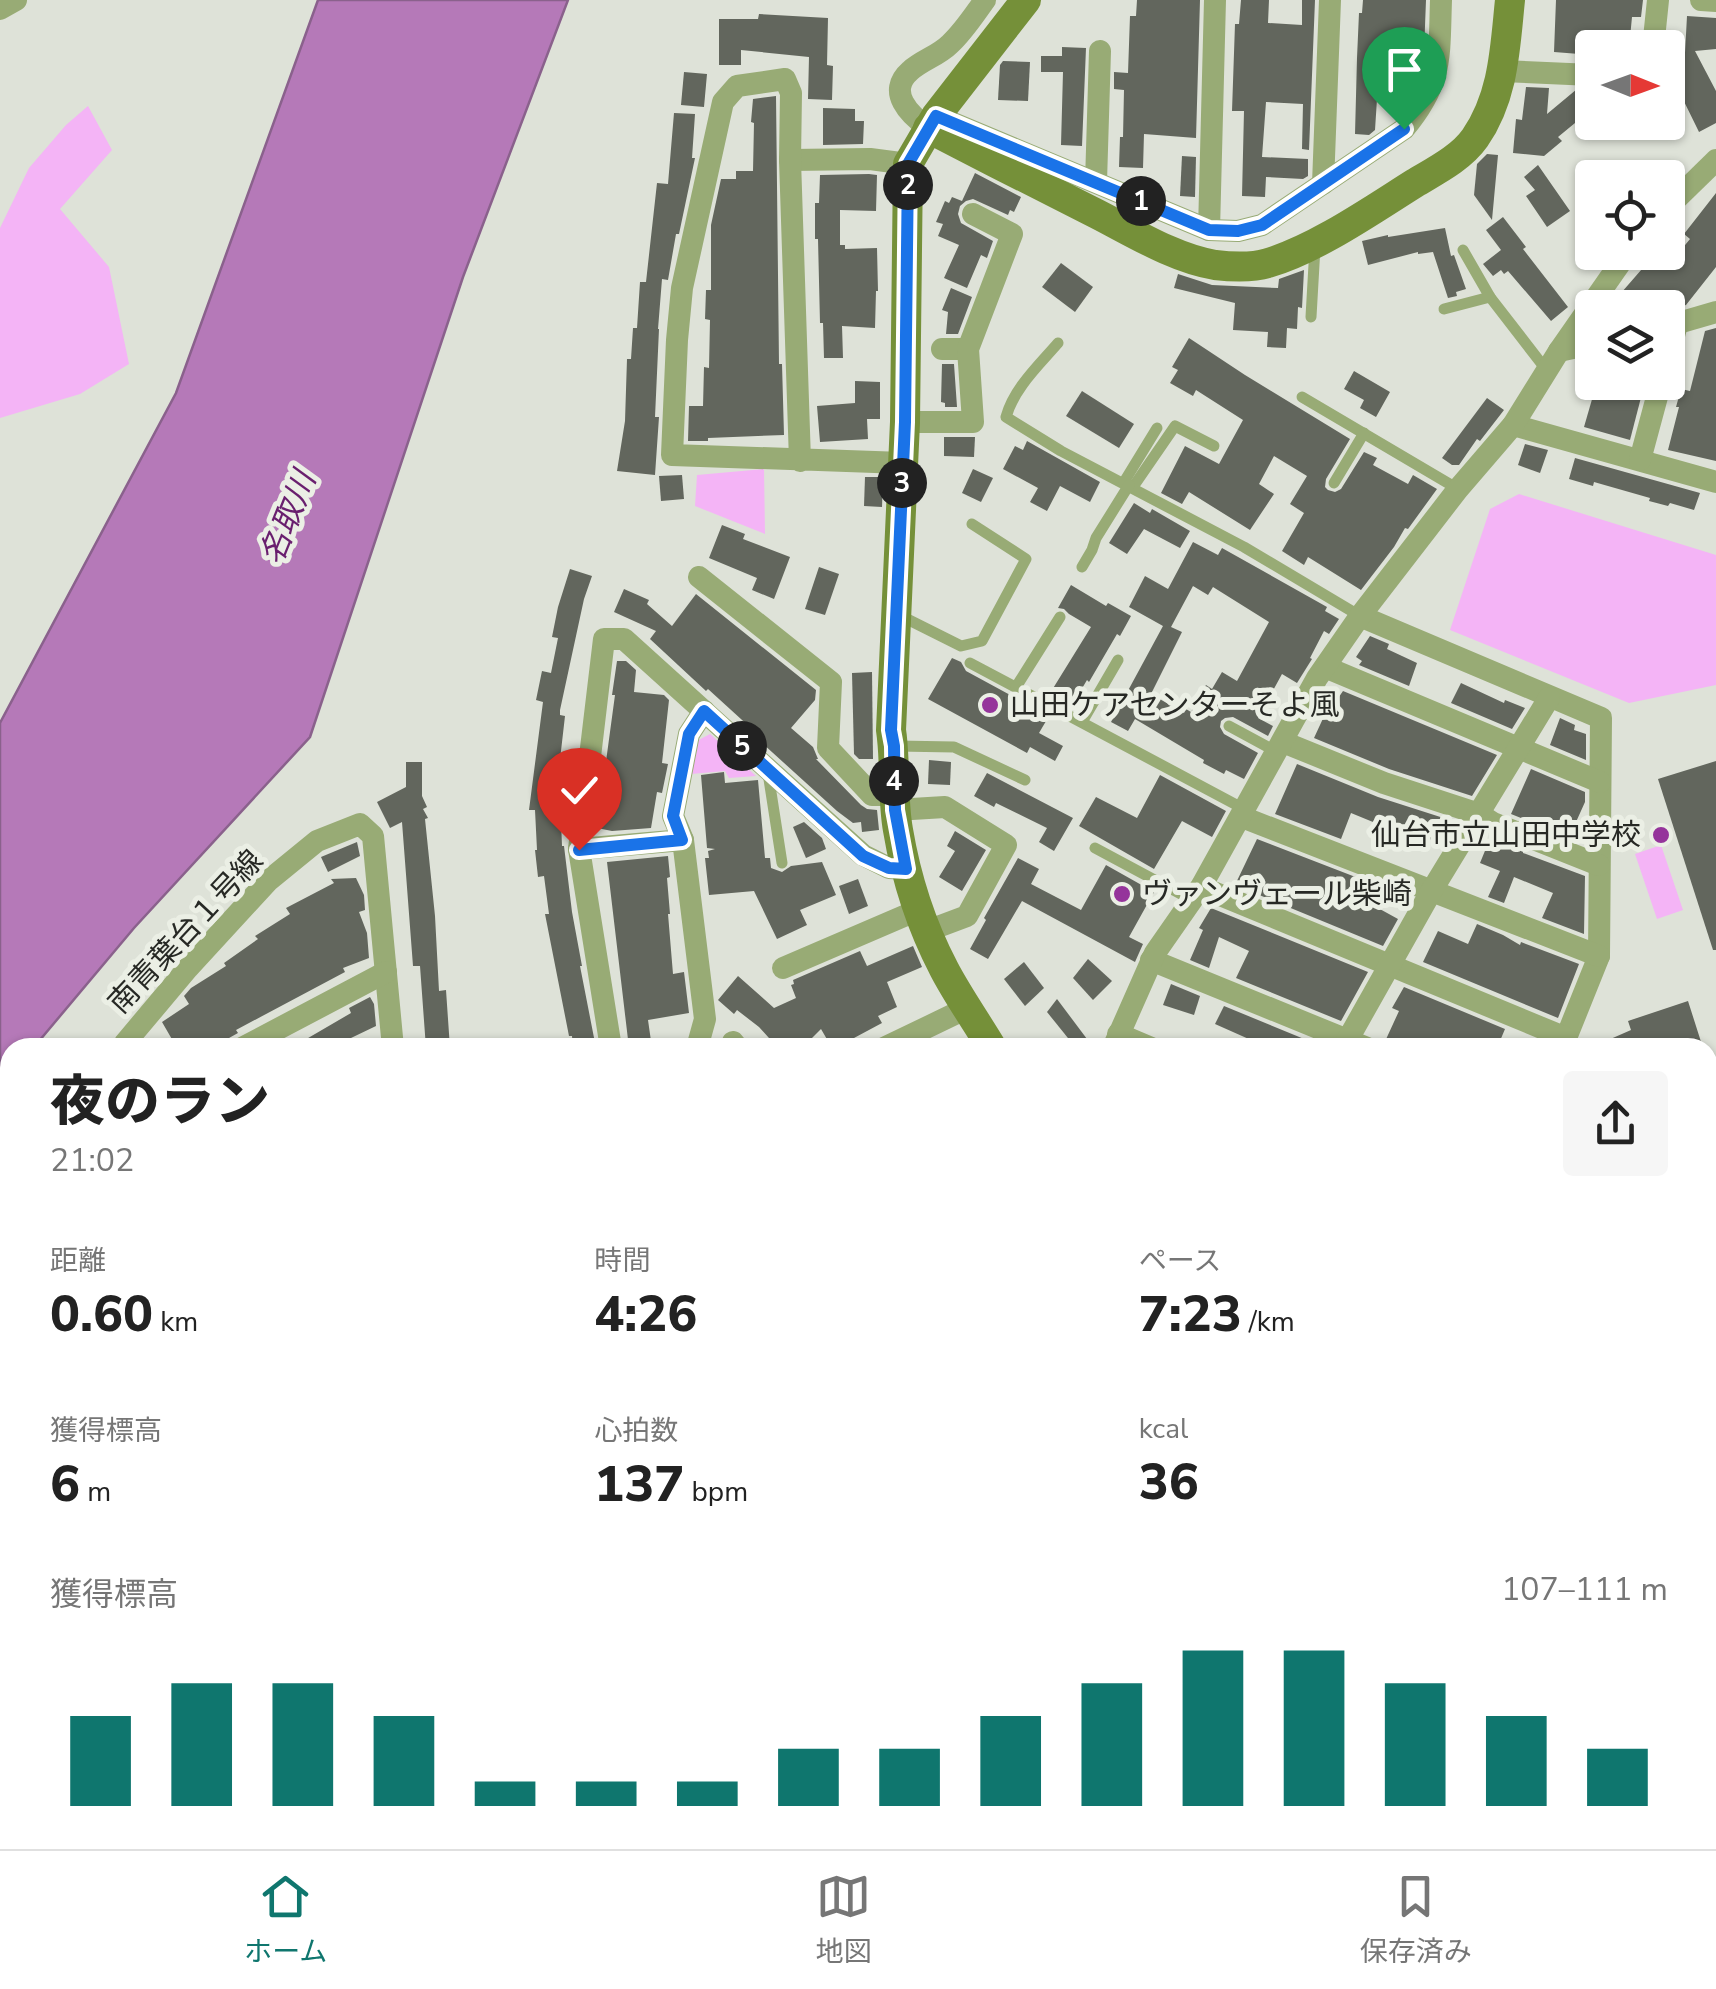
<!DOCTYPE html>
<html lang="ja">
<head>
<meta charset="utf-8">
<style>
  :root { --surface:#fff; --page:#f6f6f6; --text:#222; --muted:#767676; --line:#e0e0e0; --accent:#0f766e }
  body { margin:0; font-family:"Nunito Sans","Noto Sans JP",sans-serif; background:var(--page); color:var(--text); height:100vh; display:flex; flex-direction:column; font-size:38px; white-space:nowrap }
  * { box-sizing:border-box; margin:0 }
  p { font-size:32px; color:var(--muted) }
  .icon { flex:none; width:55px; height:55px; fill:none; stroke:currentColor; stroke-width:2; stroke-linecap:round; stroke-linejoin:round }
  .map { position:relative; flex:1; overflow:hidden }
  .side { position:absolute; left:0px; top:1038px; width:1718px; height:812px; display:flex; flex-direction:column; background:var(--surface); border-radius:30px 30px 0 0; box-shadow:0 2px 8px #0004 }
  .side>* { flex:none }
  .needle { width:65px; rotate:91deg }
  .tools { position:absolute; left:1575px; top:30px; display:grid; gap:20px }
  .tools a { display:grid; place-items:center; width:110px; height:110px; border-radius:10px; background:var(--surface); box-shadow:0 2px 8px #0004; font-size:50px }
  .pin { position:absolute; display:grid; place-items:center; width:85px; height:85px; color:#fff; margin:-102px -42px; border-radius:50% 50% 50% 0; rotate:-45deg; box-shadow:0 0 10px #0007 }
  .pin .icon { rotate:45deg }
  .km { position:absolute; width:50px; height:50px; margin:-25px; border-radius:50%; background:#222; color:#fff; font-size:28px; line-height:50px; text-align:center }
  .round { display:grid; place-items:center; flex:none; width:105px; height:105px; border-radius:10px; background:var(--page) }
  .summary { display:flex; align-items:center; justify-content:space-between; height:170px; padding:0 50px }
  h1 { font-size:55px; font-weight:800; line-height:75px }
  .stats { display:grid; grid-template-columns:repeat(3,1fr); gap:15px; height:170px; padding:10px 50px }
  .stats div { display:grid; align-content:center }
  .stats b { font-size:50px; font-weight:800 }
  .stats small { font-size:28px; font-weight:400 }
  .stats p { font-size:28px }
  .chart { height:280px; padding:20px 50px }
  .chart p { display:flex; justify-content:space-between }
  .chart svg { width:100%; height:180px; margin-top:10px; stroke:var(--accent); stroke-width:6 }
  .tabs { display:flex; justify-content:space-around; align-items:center; height:140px; border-top:2px solid var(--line); background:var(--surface); font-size:28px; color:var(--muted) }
  .tabs a { display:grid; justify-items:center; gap:5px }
  .tabs .active { color:var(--accent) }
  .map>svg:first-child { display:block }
  .green { fill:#f4b4f6 }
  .water { fill:#b579b8; stroke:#8a618c; stroke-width:2.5 }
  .building { fill:#62665d; fill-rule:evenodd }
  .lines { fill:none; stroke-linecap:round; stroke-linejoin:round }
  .lane { stroke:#98ab75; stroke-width:11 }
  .street { stroke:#98ab75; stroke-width:22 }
  .secondary { stroke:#759039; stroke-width:30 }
  .route-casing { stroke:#fff; stroke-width:20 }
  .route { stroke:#1a73e8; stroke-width:12 }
  .poi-dot { fill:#95349b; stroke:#ebefe5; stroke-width:4 }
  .labels { text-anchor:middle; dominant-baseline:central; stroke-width:10; stroke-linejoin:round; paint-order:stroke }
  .poi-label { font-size:30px; fill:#272925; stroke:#ebefe5; text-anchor:start }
  .street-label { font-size:30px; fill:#272925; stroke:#ebefe5 }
  .water-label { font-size:32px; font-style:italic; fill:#691f6e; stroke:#ebefe5 }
</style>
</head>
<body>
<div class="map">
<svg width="1716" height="1849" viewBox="0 0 1716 1849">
  <rect width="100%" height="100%" fill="#dee2d8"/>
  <g class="green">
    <polygon points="88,106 112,150 60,209 109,267 129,364 80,394 0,418 0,228 29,168 66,125"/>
    <polygon points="764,469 765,534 695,506 697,475"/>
    <polygon points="1519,494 1716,555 1716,685 1629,703 1450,630 1490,509"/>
    <polygon points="710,734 756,776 729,778 725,771 691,774 693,743"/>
    <polygon points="1661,845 1683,910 1657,919 1635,854"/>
    <polygon points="1716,1296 1716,1542 1708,1531 1708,1305"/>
  </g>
  <polygon class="water" points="318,0 568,0 463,277 310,737 134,928 34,1047 10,1048 10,1076 0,1088 0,723 176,393"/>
  <g class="building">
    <polygon points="1137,0 1200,0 1196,138 1144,134 1143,168 1119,167 1120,137 1123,137 1124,90 1114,89 1114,72 1128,73 1130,16 1136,16"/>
    <polygon points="1241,0 1269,0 1268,23 1302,25 1302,0 1315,0 1309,150 1302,149 1303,104 1266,102 1262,157 1308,159 1308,176 1303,179 1266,177 1265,197 1242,196 1244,111 1232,111 1235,24 1239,24"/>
    <polygon points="1363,0 1426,0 1424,52 1418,78 1413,89 1390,89 1389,99 1377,99 1375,130 1369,135 1355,134 1357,58 1359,13 1362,13"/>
    <polygon points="1556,0 1643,0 1641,17 1632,17 1629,48 1592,48 1592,55 1554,52"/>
    <polygon points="759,14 828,18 827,65 833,66 832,100 808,99 809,57 741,50 741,65 719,65 719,19 758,19"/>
    <polygon points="1687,16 1716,18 1716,49 1695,51 1716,91 1716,123 1699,132 1672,77 1684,71"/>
    <polygon points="1062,47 1086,48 1082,146 1061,145 1063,72 1041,72 1041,56 1062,56"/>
    <polygon points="1003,61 1030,62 1028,101 998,100 1000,65"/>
    <polygon points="684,72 707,74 704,107 681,105"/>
    <polygon points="1526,87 1549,88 1547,114 1577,89 1592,90 1592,109 1558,137 1562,141 1544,156 1513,153 1516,119 1522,120"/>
    <polygon points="776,96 779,364 782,364 784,435 708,438 708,441 688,441 689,406 703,406 704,367 709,368 710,320 705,319 706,290 711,290 711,225 721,179 736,179 736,171 753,171 754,123 751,122 753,99"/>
    <polygon points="823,108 855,109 855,121 864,121 863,144 823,145"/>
    <polygon points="674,113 695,114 692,158 695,158 679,234 676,234 668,280 662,279 658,329 659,329 655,417 659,417 655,475 617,471 625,421 627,359 631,359 633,328 637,328 640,282 646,282 657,183 668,184"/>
    <polygon points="1487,154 1498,155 1492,220 1474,195 1477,164"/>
    <polygon points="1182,156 1196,157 1195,197 1180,196"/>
    <polygon points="1538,165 1570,211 1547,227 1526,196 1535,190 1524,177"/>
    <polygon points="975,173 1021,197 1014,212 1010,210 1008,215 973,199 966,201 960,206 958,214 961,223 993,241 987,258 981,255 967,288 944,278 959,245 938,236 943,224 936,222 945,201 949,203 952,197 962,201"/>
    <polygon points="869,174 877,175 876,211 840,210 840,245 845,245 845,249 877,248 878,291 876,291 875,328 842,326 843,358 824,358 823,323 820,323 818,239 815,239 815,203 819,203 820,175"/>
    <polygon points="1716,193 1716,267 1686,305 1683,306 1678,302 1672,308 1649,308 1638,298 1630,308 1608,308 1655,254 1668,266 1690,239 1684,234"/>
    <polygon points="1503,217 1526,247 1523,249 1568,307 1551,321 1508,271 1504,274 1501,270 1493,276 1483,264 1501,250 1486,230"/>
    <polygon points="1445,228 1451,256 1454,255 1466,289 1456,292 1457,296 1448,298 1433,252 1418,254 1418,252 1368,265 1362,241 1388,235 1388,237"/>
    <polygon points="1061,263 1093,287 1075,312 1042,287"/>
    <polygon points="1304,270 1302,308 1298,307 1297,329 1287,328 1286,348 1267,347 1268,332 1233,330 1235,303 1174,288 1178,274 1212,285 1278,288 1279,279"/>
    <polygon points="951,288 972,297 958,334 946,334 948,312 942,310"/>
    <polygon points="1716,328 1716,461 1668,450 1679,407 1676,407 1681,389 1690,391 1705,331"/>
    <polygon points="1189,338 1245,375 1350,439 1326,479 1325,487 1328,490 1335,492 1341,489 1364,452 1377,458 1373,465 1408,484 1413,475 1437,489 1408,529 1405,528 1394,547 1361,590 1308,557 1304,565 1282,551 1304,513 1290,504 1307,476 1274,456 1259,484 1274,494 1250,530 1189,492 1182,504 1161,493 1185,446 1219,464 1243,420 1196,390 1193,396 1170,383 1178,370 1172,367"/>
    <polygon points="942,364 954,364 957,407 945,407 945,403 941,402"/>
    <polygon points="1354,371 1390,392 1376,417 1360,408 1364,400 1344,389"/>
    <polygon points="855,381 880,382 880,419 867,419 868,439 820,442 817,406 855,403"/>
    <polygon points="1597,382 1645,382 1630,440 1584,427"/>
    <polygon points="1082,391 1134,424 1119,448 1066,416"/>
    <polygon points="1487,398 1504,410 1480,441 1477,439 1459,465 1452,465 1442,458"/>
    <polygon points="944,437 975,437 974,457 944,456"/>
    <polygon points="1027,441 1100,482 1090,502 1060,486 1047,511 1030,502 1038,488 1003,469 1015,446 1023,450"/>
    <polygon points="1525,444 1548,450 1540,473 1518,465"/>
    <polygon points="1575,458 1700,493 1694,510 1670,503 1668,506 1649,501 1650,498 1594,482 1593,486 1569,479"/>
    <polygon points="973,469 993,478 981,502 962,493"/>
    <polygon points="682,475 684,499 661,501 659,476"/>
    <polygon points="865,477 883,477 882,507 864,506"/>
    <polygon points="1134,503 1150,513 1152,509 1190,531 1180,548 1144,529 1127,554 1109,543"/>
    <polygon points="722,525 745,534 743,539 790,557 774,599 752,590 757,578 709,558"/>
    <path d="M 1193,542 L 1218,555 L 1222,548 L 1327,607 L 1325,611 L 1339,619 L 1329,634 L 1324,631 L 1310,658 L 1312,659 L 1297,683 L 1282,674 L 1258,718 L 1273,726 L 1268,736 L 1233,717 L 1225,718 L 1221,721 L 1220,727 L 1224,734 L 1258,753 L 1244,779 L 1226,770 L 1224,774 L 1203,763 L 1204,760 L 1135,719 L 1128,731 L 1111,722 L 1163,626 L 1129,607 L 1145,576 L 1168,589 ZM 1193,586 L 1208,595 L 1213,587 L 1269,622 L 1237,681 L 1222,672 L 1212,689 L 1206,685 L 1191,712 L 1186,709 L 1184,713 L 1151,694 L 1182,632 L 1171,627 Z"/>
    <polygon points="819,567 839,574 825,615 805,609"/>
    <polygon points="570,569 592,576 584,599 560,710 560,715 565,716 553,821 561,821 562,846 564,846 572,912 582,966 580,966 596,1048 573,1048 572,1036 569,1036 545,914 549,914 544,876 538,877 535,850 537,850 535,810 529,810 543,702 536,700 542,671 551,673 558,638 552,637 558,607"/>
    <polygon points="1071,585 1106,606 1108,603 1131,616 1120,636 1117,634 1089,682 1087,680 1074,702 1052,690 1091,627 1069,614 1064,609 1058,608"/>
    <polygon points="624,589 649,600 647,604 672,626 696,594 816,690 815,700 791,728 813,747 818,759 816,759 861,805 867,809 877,810 879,830 862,832 861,822 853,823 837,811 751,733 753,730 708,689 706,691 650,639 656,631 614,612"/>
    <polygon points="1370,636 1389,644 1387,649 1417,663 1409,686 1359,665 1362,661 1356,657"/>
    <polygon points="952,658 961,662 966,671 1049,716 1039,733 1063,746 1055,761 1030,747 1027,753 928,699"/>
    <polygon points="617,661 626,661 636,670 634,692 664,695 669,700 662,763 668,764 662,793 657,792 651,828 612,831 597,828 615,695 612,695"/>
    <polygon points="872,672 873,759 859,759 854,754 852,673"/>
    <polygon points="1461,683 1504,703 1505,700 1525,708 1512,729 1451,703"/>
    <polygon points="1343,691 1497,755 1472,796 1389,769 1314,738 1326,712 1328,713"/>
    <polygon points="1560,718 1575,725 1574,730 1586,734 1586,760 1550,745"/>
    <polygon points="929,760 951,762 950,785 928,784"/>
    <polygon points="1716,761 1716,950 1713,950 1658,779"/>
    <polygon points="406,762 422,762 422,796 427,807 423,809 428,818 425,819 435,916 439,991 446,990 450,1048 426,1048 420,966 413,966 402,822 390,828 377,802 406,787"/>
    <polygon points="1297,764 1378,797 1456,822 1441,846 1415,830 1412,838 1351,813 1341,839 1275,814"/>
    <polygon points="1531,769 1585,792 1585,802 1576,822 1585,824 1585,843 1511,814"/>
    <polygon points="724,772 725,783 758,780 765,858 770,858 771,868 782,872 791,866 822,862 836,895 800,910 807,925 777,939 754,891 709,895 705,858 709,858 708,851 715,849 707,848 701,775"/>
    <polygon points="987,773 1073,818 1054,851 1039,842 1047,828 996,803 994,807 974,796"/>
    <polygon points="1160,775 1226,811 1212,837 1182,821 1154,869 1079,826 1096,797 1137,818"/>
    <polygon points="804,822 822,838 826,849 806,858 793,827"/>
    <polygon points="955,831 986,850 962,891 939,877 955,851 947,846"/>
    <polygon points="1257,839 1384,888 1378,908 1398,919 1383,946 1235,885"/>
    <polygon points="1489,841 1496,843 1497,841 1523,851 1523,853 1585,876 1584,934 1542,918 1553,893 1514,877 1504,903 1488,897 1500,871 1480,863"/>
    <polygon points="357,842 360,856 328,872 321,857"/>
    <polygon points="668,856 670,877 667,878 670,914 668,914 673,974 684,972 689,1013 648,1020 652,1048 629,1048 607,862"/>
    <polygon points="1018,858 1039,869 1031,884 1081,910 1106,865 1154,892 1129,937 1143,944 1135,962 1022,901 988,959 970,949 986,920 984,918"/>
    <polygon points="356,878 364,895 365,910 359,912 367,933 369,958 343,968 345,972 236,1030 238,1033 211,1048 177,1048 162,1022 189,1004 184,996 191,988 226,966 224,963 258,939 255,936 290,914 286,908 334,883 331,879"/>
    <polygon points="858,879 868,906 849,914 839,886"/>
    <polygon points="1211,908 1368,972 1341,1021 1236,978 1249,951 1219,937 1209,968 1190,960 1203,930 1199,928"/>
    <polygon points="1477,924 1503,935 1520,945 1521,942 1579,964 1558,1018 1423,962 1438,931 1468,944"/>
    <polygon points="913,946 922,967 887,982 897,1007 878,1016 882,1023 854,1038 860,1048 832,1048 821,1029 802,1048 778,1048 759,1027 737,1010 734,1014 718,1000 738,976 774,1008 796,998 791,985 794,984 793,980 860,951 867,966"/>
    <polygon points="1088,959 1112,981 1093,1000 1073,978"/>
    <polygon points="1024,962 1044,988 1025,1006 1004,979"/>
    <polygon points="1171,984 1200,996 1194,1015 1163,1005"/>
    <polygon points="1404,987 1505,1029 1497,1048 1382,1048 1399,1011 1392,1008"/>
    <polygon points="370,997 374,1004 376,1026 351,1038 353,1042 341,1048 291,1048 351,1013 349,1008"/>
    <polygon points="1057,999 1093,1047 1093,1048 1076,1048 1047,1012"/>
    <polygon points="1688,1001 1703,1048 1590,1048 1631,1030 1628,1021"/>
    <polygon points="1224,1006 1326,1048 1269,1048 1215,1024"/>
  </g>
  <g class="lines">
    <g class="lane">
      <polyline points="1463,250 1490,297 1548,372"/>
      <polyline points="1444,309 1490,297"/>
      <polyline points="1311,317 1315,247"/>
      <path d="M 1058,343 C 1039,365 1014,388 1006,417 L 1061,451 L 1244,547 L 1360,616"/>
      <polyline points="1302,397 1458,489"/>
      <polyline points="1124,482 1157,428"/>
      <polyline points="1334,483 1364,433"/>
      <polyline points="1133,487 1175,426 1214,446"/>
      <polyline points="1082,567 1092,550 1096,538 1129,485"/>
      <polyline points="901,616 961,646 982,641 1026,559 972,524"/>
      <polyline points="970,663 1246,810"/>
      <polyline points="1016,687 1060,617"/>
      <polyline points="1082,722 1118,660"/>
      <polyline points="1229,726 1277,752"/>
      <polyline points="897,746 954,747 1025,780"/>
      <polyline points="768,773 782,863"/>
      <polyline points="1095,848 1192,900"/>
    </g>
    <g class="street">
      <polyline points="1701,0 1716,1"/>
      <polyline points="0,9 16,0"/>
      <polyline points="1653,48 1658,0"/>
      <polyline points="1502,71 1592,75"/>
      <path d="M 936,116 L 1209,230 L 1238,231 L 1262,225 L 1404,129 C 1443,82 1439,58 1441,0"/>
      <path d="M 928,128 C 910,115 886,92 910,71 C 922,60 938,56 950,44 C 964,31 974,15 985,0"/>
      <polyline points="790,160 870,159 908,164"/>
      <polyline points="1096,182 1100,51"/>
      <polyline points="1323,184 1330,0"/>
      <polyline points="1668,207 1716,160"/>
      <polyline points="1209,230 1215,0"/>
      <polyline points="1668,326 1716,312"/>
      <polyline points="942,349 968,349"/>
      <polyline points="1559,351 1592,344"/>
      <polyline points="1668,359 1677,324"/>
      <polyline points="905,422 973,422 968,349 1012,234 973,214"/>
      <polyline points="1513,425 1716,482"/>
      <polyline points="1640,460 1661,382"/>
      <polyline points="800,461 790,160 791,93 785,79 737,86 723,102 682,288 677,340 672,455 903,463"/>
      <polyline points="699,577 831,682 828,748 872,795 894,795"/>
      <polyline points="1360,616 1601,718 1599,956 1562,1048"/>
      <polyline points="1325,667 1600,782"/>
      <polyline points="1283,742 1384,783 1479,814 1493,823 1599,865"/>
      <polyline points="895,810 945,807 1006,845 967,916 927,931"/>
      <polyline points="1242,817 1599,956"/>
      <polyline points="683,840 673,816 689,734 704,711"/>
      <polyline points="579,849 683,840 705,1019 697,1048"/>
      <polyline points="1201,887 1566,1038"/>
      <polyline points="1151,960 1367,1048"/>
      <polyline points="783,968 918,910"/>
      <polyline points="1118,1034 1151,1048"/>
      <polyline points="733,1042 738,1048"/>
      <polyline points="132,1048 125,1043 188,968 268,881 317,841 360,824 373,836 393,1048"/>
      <polyline points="242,1048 386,972"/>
      <polyline points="611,1048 579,849 604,639 624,639 863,855 889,868 906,869"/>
      <polyline points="884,1048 967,1008"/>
      <polyline points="1113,1048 1155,953 1201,887 1317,678 1360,616 1458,489 1513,425 1559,351 1628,252"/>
      <polyline points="1343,1048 1432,890 1549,698"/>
      <polyline points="0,1274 10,1250"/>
      <polyline points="1708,1556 1716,1568"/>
      <polyline points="1708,1741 1716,1740"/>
      <polyline points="0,1760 10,1721"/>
      <polyline points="0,1792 10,1793"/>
      <polyline points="48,1840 49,1849"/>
      <polyline points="113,1840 114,1849"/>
      <polyline points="210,1840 211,1849"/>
      <polyline points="305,1840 307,1849"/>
      <polyline points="408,1840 413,1849"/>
      <polyline points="1301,1840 1314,1845 1317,1840"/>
      <polyline points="880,1849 882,1840"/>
      <polyline points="1418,1849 1421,1840"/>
    </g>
    <g class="secondary">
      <path d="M 928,128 C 984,157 1041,186 1097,214 C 1134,233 1174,258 1215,265 C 1232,267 1252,268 1268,263 C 1316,249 1372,210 1415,183 C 1435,171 1461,158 1475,138 C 1504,96 1505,48 1510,0"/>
      <path d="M 992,1048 C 976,1021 958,996 944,969 C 921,925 906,878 898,830 C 892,797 896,763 891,730 L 905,422 L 908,164 L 936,116 L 1026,0"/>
      <polyline points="1561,1840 1565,1849"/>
    </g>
  </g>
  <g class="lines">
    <g class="route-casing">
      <polyline id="route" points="579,850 682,840 673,816 689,734 704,711 863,856 889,868 906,869 895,810 894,746 891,730 905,422 908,164 936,116 1209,230 1238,231 1262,225 1404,129"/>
    </g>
    <use href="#route" class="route"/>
  </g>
  <g class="poi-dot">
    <circle cx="990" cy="705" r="10"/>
    <circle cx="1661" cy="835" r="10"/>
    <circle cx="1122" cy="894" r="10"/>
  </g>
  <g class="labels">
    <g class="poi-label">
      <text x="1010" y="705">山田ケアセンターそよ風</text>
      <text x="1641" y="835" text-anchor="end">仙台市立山田中学校</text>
      <text x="1142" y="894">ヴァンヴェール柴崎</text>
    </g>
    <g class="street-label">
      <text transform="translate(186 932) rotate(-47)">南青葉台１号線</text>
    </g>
    <g class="water-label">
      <text transform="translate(288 518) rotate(-68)">名取川</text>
    </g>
  </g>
</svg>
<div class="tools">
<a><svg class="needle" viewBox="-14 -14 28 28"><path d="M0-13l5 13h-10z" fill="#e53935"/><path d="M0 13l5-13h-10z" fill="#767676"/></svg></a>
<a><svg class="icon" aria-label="locate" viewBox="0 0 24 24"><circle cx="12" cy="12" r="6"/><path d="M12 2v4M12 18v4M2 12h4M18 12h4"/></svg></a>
<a><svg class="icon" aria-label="layers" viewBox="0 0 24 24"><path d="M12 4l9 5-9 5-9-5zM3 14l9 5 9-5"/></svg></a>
</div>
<div class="pin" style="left:1404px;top:129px;background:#1e9e55"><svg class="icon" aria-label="arrive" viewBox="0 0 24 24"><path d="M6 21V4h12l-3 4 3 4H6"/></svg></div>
<div class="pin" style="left:579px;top:850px;background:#d93025"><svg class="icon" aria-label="check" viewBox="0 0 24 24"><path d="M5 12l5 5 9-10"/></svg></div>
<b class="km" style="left:1141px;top:201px">1</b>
<b class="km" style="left:908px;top:185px">2</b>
<b class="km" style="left:902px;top:483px">3</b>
<b class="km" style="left:894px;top:781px">4</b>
<b class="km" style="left:742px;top:746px">5</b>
<section class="side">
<div class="summary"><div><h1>夜のラン</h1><p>21:02</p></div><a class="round"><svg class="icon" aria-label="share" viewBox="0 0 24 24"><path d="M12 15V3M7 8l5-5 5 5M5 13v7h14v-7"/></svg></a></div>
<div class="stats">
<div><p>距離</p><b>0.60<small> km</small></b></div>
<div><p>時間</p><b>4:26</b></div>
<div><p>ペース</p><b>7:23<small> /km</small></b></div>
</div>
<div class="stats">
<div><p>獲得標高</p><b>6<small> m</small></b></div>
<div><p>心拍数</p><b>137<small> bpm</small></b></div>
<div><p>kcal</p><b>36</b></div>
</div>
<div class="chart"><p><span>獲得標高</span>107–111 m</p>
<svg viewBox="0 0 160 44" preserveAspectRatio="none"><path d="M5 44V22M15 44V14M25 44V14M35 44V22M45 44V38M55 44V38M65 44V38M75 44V30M85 44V30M95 44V22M105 44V14M115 44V6M125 44V6M135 44V14M145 44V22M155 44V30"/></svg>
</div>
</section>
</div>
<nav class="tabs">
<a class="active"><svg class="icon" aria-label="home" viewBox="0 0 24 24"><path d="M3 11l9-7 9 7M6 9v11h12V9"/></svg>ホーム</a>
<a><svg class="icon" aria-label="map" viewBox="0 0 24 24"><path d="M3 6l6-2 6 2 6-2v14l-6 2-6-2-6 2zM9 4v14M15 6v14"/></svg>地図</a>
<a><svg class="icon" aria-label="saved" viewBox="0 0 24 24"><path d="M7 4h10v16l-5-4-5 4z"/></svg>保存済み</a>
</nav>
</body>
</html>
